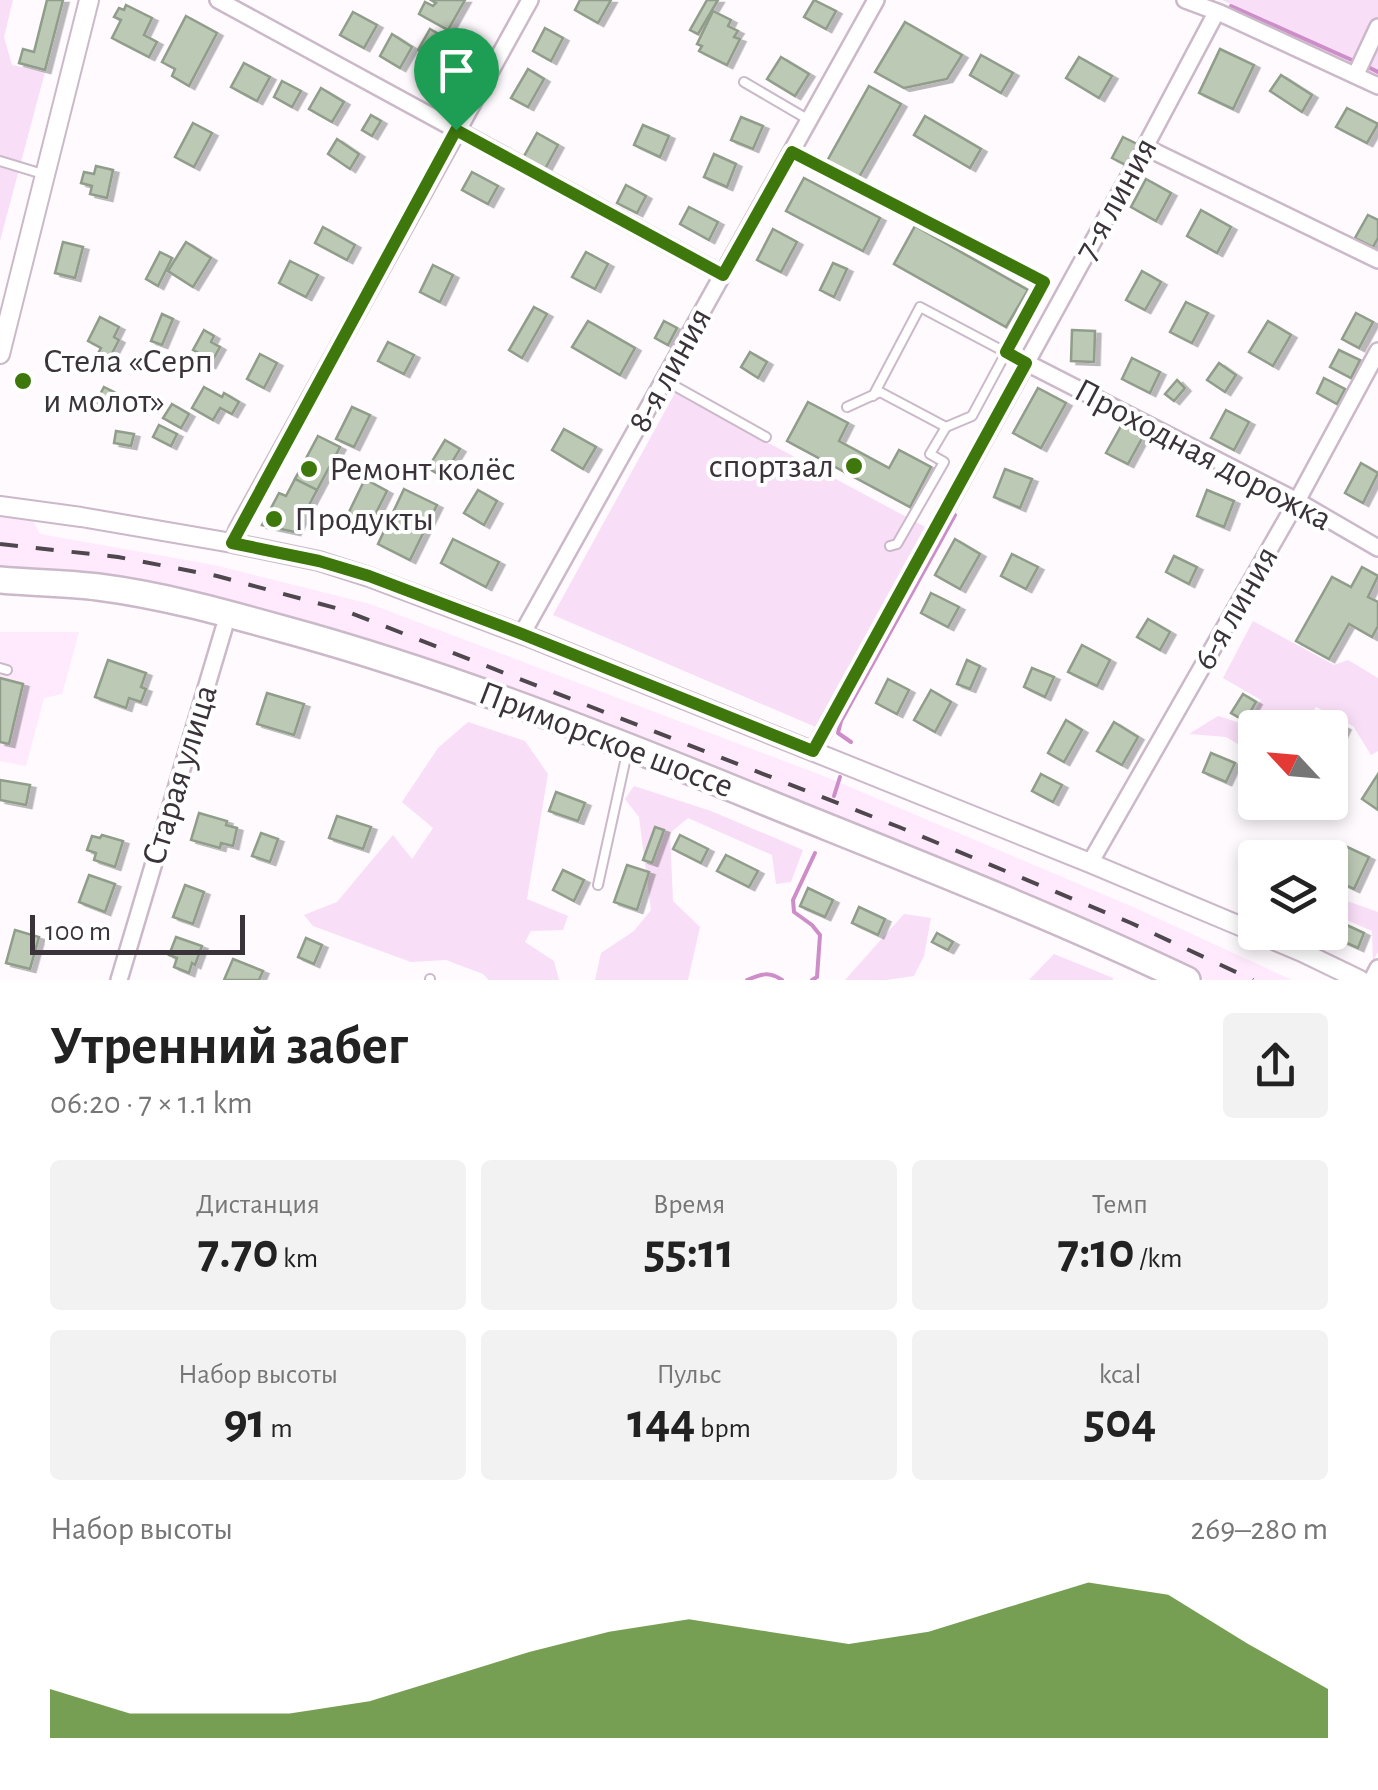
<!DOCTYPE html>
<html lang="ru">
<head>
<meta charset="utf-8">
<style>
  :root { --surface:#fff; --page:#f2f2f2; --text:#222; --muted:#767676; --accent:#3e770c }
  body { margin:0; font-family:"Alegreya Sans",sans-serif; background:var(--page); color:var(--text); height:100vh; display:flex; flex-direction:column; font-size:38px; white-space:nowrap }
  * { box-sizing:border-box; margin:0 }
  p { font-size:32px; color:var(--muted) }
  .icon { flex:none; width:55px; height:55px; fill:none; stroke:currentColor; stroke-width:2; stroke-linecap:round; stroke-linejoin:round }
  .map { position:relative; height:980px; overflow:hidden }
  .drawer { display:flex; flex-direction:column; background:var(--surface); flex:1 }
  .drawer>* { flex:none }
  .needle { width:65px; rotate:296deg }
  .controls { position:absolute; left:1238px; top:710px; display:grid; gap:20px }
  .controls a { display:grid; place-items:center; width:110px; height:110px; border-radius:10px; background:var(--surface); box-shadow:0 5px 15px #0003; font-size:50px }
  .scale { position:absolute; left:30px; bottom:25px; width:215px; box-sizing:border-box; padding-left:10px; border:5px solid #3b333a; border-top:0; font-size:28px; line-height:35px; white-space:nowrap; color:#3b333a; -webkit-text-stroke:8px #fff; paint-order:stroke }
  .pin { position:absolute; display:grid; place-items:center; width:85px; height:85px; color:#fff; margin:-102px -42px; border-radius:50% 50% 50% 0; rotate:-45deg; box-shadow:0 0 10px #0007 }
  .pin .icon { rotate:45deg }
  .round { display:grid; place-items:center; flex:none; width:105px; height:105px; border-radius:10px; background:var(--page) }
  .summary { display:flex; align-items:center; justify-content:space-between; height:170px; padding:0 50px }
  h1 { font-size:55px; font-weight:700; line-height:75px }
  .stats { display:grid; grid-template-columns:repeat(3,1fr); gap:15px; height:170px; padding:10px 50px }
  .stats div { display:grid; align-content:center; border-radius:10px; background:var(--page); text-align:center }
  .stats b { font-size:50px; font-weight:700 }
  .stats small { font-size:28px; font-weight:400 }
  .stats p { font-size:28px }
  .chart { height:280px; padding:20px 50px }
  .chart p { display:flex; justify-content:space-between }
  .chart svg { width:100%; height:180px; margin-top:10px; fill:var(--accent); opacity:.7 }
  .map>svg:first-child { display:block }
  .built { fill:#feeafc }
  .green { fill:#f8def6 }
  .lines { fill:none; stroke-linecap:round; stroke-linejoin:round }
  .stream { stroke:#cd8dc9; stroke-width:4 }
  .building { fill:#bcc9b5; stroke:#909d8a; stroke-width:2.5; filter:url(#shadow) }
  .service-casing { stroke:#cbb9c9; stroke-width:12 }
  .minor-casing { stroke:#cbb9c9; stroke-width:20 }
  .tertiary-casing { stroke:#cbb9c9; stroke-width:22 }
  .trunk-casing { stroke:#cbb9c9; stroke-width:30 }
  .service { stroke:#fff; stroke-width:8 }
  .minor { stroke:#fff; stroke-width:15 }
  .tertiary { stroke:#fff; stroke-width:18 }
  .trunk { stroke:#fff; stroke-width:25 }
  .rail { stroke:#4f474e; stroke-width:4; stroke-dasharray:18 18; stroke-linecap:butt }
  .route-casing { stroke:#fff; stroke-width:20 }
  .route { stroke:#3e770c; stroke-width:12 }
  .poi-dot { fill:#3e770c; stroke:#fff; stroke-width:4 }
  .labels { text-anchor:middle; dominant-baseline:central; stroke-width:8; stroke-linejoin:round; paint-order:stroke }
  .street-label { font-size:35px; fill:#3b333a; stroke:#fff }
  .poi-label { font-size:35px; fill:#3b333a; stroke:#fff; text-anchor:start }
</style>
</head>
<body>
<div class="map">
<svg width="1378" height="980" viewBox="0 0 1378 980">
  <defs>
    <filter id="shadow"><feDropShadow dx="5.5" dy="3" stdDeviation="0" flood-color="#0004"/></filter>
  </defs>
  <rect width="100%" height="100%" fill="#fefafd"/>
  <g class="built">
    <polygon points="0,514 31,517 40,534 214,565 370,604 826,777 1133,907 1292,980 1206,980 531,700 0,569"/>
    <polygon points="0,632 79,632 62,694 44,698 26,766 0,761"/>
  </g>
  <g class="green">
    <polygon points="0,0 13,0 4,37 12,65 45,72 0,241"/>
    <polygon points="1222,0 1378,0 1378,76"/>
    <polygon points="675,393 927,528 818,728 553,615"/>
    <polygon points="1253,621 1334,665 1348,660 1378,678 1378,751 1371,755 1353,726 1316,707 1304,727 1255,728 1255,754 1226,737 1189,734 1218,716 1247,725 1261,700 1223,678"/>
    <polygon points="468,722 525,741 548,774 527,899 568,916 563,930 531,931 525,942 554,961 559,980 489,980 483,974 446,960 411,962 313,926 304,915 337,902 393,835 412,859 433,828 402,802 438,748"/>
    <polygon points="634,786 711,811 803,850 791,882 776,884 772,855 688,818 670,833 673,901 700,927 688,980 595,980 601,953 634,931 651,910 639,817 625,799"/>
    <polygon points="1330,895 1378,912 1378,952 1373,961 1372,931 1335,915 1330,910"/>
    <polygon points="904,914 931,918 924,956 914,976 886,980 845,980"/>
    <polygon points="1054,954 1113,978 1113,980 1029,980"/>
  </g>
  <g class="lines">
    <g class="stream">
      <polyline points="1231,6 1354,61"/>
      <polyline points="1368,67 1378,72"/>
      <polyline points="851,742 838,733 841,721 955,515"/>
      <polyline points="834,796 840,777"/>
      <path d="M 747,980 C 761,974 769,971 782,980"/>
      <polyline points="812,980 817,977 820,935 812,925 794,912 793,900 815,853"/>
    </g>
  </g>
  <g class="building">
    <polygon points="47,0 63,0 45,70 19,63 23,49 34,52"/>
    <polygon points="431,0 465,0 448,30 419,14 425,2 433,6 436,3"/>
    <polygon points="580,0 611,0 598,23 575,10"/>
    <polygon points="707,0 718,0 698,34 690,30"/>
    <polygon points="814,0 836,11 826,29 804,17"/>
    <polygon points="126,5 152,18 144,35 157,42 149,57 112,38 121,20 114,17 119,8 124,10"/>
    <polygon points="713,11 731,20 728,26 738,31 734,37 740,39 727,65 699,51 702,46 697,44"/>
    <polygon points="353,12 377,25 364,48 340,35"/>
    <polygon points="186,16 217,33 189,86 172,76 175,69 162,62"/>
    <polygon points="905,22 962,55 947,79 904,88 875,72"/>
    <polygon points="545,28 563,38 551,61 533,51"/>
    <polygon points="430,29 442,36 430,56 418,50"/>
    <polygon points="392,34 412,47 400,68 380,56"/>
    <polygon points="1220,49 1254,65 1233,109 1199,93"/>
    <polygon points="981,55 1013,73 1001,93 970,75"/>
    <polygon points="781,57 809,74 795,96 767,79"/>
    <polygon points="1079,57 1112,76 1099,98 1066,78"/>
    <polygon points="244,63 270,77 257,101 231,87"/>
    <polygon points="442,65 464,76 457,90 434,79"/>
    <polygon points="528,69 544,79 528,107 511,98"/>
    <polygon points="1281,75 1312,95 1302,112 1270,91"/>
    <polygon points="282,81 301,91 292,107 274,97"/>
    <polygon points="869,86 901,104 858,179 827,161"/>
    <polygon points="321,88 344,102 332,122 309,109"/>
    <polygon points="1347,108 1378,124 1367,143 1336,127"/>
    <polygon points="371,115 381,121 372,136 362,130"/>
    <polygon points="925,116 981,149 970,168 914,135"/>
    <polygon points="741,117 763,126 753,149 731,140"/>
    <polygon points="193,123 212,133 194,167 175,157"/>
    <polygon points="643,125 669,136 660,157 634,145"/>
    <polygon points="537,133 558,145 545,169 523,158"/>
    <polygon points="1123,137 1137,144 1126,165 1112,158"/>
    <polygon points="337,139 359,154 350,169 328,154"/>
    <polygon points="714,154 736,164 727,187 704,177"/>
    <polygon points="96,166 113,170 107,198 90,194 92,186 81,183 84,172 94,174"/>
    <polygon points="472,172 498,186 488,204 462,190"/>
    <polygon points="804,178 880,218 863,251 786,211"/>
    <polygon points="1146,179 1171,193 1156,221 1131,207"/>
    <polygon points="626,185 646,196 637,213 617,203"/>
    <polygon points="689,207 718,222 709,240 680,224"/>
    <polygon points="1201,210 1231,227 1217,253 1187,236"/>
    <polygon points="1368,215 1378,220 1378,238 1373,247 1355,238"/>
    <polygon points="915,226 1028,290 1006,327 894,264"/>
    <polygon points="323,227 355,245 347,260 315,243"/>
    <polygon points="773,229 797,242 781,272 757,260"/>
    <polygon points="63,242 83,247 75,278 55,273"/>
    <polygon points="186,242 211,258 193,287 168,271"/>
    <polygon points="160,252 172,258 158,286 146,279"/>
    <polygon points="586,252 608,264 595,289 572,277"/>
    <polygon points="290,261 318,275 306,297 279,283"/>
    <polygon points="833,263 847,269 834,297 820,290"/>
    <polygon points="433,265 453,275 440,302 420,292"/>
    <polygon points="1142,271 1161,282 1145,310 1126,300"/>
    <polygon points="1186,302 1208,313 1192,343 1170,332"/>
    <polygon points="534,307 547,314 522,358 509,350"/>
    <polygon points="1356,313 1373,322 1359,348 1342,339"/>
    <polygon points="162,314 173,319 162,345 151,341"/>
    <polygon points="100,317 119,327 114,337 119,340 108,361 97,355 101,348 88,341"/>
    <polygon points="588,321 635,348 620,375 572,347"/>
    <polygon points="664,321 677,328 668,345 655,338"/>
    <polygon points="1268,321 1291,335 1273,366 1249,352"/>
    <polygon points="204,330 214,336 211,342 220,347 210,365 195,357 197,352 193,350"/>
    <polygon points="1072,330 1095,331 1094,362 1071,361"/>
    <polygon points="388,342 414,355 404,374 378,361"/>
    <polygon points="1339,350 1360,360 1351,378 1330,367"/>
    <polygon points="750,352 767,362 758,378 741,367"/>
    <polygon points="260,354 277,363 264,388 247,379"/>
    <polygon points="1132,358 1160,372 1150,393 1122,379"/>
    <polygon points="1219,363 1236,375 1225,392 1207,380"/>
    <polygon points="1324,378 1345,389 1337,404 1317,393"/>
    <polygon points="1177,380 1185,388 1174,401 1165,394"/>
    <polygon points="104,387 114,392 105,407 96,402"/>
    <polygon points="204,387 222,397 224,393 239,402 232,414 220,408 213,420 192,408"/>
    <polygon points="1038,388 1066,403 1041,448 1013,433"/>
    <polygon points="808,402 848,423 839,441 889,468 899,450 931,467 910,507 787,441"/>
    <polygon points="172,404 189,414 181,428 163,418"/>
    <polygon points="352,407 370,415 354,447 336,439"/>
    <polygon points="1226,410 1249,422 1234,450 1211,438"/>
    <polygon points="1125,419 1146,431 1128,464 1106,453"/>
    <polygon points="159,425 177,434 171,446 153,437"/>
    <polygon points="564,429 596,447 583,469 552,450"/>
    <polygon points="116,431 134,434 131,446 114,443"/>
    <polygon points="318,436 340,447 317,490 295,479"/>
    <polygon points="445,440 460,449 443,477 428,468"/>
    <polygon points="1361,463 1378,473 1363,503 1345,493"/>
    <polygon points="1005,469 1032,479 1020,508 994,497"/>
    <polygon points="295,479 317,490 295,532 262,525 279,493 286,496"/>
    <polygon points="365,479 387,491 370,525 348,514"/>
    <polygon points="404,489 437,505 410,560 378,544"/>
    <polygon points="478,490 497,501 484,525 464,513"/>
    <polygon points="1207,490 1234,501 1224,527 1197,516"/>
    <polygon points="453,539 499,562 486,587 441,563"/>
    <polygon points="955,539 980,554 960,589 935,575"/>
    <polygon points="1012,554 1038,567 1026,589 1001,576"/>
    <polygon points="1174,556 1197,567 1189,584 1166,572"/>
    <polygon points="1362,567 1378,576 1368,597 1378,602 1378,626 1372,637 1349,624 1329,659 1296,641 1332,577 1351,587"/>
    <polygon points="931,593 959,607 948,627 921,613"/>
    <polygon points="1148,619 1170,632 1160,650 1137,637"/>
    <polygon points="1082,645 1110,660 1097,686 1068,672"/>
    <polygon points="108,660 146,673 141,687 146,689 141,702 129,698 126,708 95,697"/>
    <polygon points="967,660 980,666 970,689 957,684"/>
    <polygon points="1032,668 1054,677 1045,697 1024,687"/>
    <polygon points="0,678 23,684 9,744 0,742"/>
    <polygon points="888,679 909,690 897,714 876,703"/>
    <polygon points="931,690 951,702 935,732 914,720"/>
    <polygon points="267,693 304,704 294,735 257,724"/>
    <polygon points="1243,694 1256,702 1245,721 1231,713"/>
    <polygon points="1066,720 1082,730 1064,762 1048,753"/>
    <polygon points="1332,721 1345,727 1335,749 1330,747 1329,728"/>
    <polygon points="1114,722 1138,737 1122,765 1097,751"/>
    <polygon points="1211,753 1235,763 1226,782 1203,772"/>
    <polygon points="1041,774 1062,785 1053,802 1032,791"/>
    <polygon points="1378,774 1378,810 1362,799"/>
    <polygon points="0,780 30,785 26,805 0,800"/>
    <polygon points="556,792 585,803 578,821 549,811"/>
    <polygon points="199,813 227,821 226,825 237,828 233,846 221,843 220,848 191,840"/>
    <polygon points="337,816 371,827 363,849 329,838"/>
    <polygon points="655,827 664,830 652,863 643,860"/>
    <polygon points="261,833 278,839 270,862 252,856"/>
    <polygon points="102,835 123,841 115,867 94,860 96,853 87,850 92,836 100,838"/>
    <polygon points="680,835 708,849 701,863 673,849"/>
    <polygon points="1345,846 1369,857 1354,889 1330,878"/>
    <polygon points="726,855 758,871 749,887 717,871"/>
    <polygon points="627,865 649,872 637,910 614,902"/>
    <polygon points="563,870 584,880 574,901 553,890"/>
    <polygon points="89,875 115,884 105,912 79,902"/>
    <polygon points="185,885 204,892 193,924 173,917"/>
    <polygon points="808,888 833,900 825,917 800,906"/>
    <polygon points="859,907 885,919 878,935 852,923"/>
    <polygon points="1338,921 1364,933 1358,948 1331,936"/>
    <polygon points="15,930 39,937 30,969 6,963"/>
    <polygon points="937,933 953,942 948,950 932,942"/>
    <polygon points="176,937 202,946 195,965 192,963 189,973 174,967 177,958 169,955"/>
    <polygon points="306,938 322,945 314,964 298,957"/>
    <polygon points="233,959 263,971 259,980 224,980"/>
  </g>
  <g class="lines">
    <g class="service-casing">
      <g id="service">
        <polyline points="744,82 809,120"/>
        <polyline points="792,151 1044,282 972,416 946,427"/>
        <polyline points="0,161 46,175"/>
        <polyline points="664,380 766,437"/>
        <polyline points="873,396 920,307 1026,363"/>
        <polyline points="847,407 880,392 946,427 930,454 944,462 897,544 890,546"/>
        <polyline points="0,668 7,670"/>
        <polyline points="598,885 625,762"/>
        <polyline points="430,980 430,979"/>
      </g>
    </g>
    <g class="minor-casing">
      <g id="minor">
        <polyline points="218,0 723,275"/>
        <polyline points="1185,0 1220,13 1378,86"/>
        <polyline points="1356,74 1378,27"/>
        <polyline points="1145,147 1378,260"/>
        <polyline points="1027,363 1297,501 1378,548"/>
        <polyline points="232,543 237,530 530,0"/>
        <polyline points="522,634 876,0"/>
        <polyline points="813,751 1145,147 1216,13"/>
        <polyline points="1090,863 1297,501 1378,351"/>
        <polyline points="119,980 224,628"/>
        <polyline points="1372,980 1378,968"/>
      </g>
    </g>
    <g class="tertiary-casing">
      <g id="tertiary">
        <polyline points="0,354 89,0"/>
        <polyline points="0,506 81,517 232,543 319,561 369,577 534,639 1090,863 1302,952 1360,980"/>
      </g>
    </g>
    <g class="trunk-casing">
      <path id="trunk" d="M 0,580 C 33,583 66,583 98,587 C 161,595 222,612 283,629 C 449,674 609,738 768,803 C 909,860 1050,915 1187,980"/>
    </g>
    <use href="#service" class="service"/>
    <use href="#minor" class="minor"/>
    <use href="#tertiary" class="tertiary"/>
    <use href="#trunk" class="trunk"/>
    <polyline class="rail" points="0,544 118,557 217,576 343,610 899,827 1131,923 1253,980"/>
  </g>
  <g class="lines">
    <g class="route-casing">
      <polygon id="route" points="456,130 723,275 792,152 1044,282 1006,352 1026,363 813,751 522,634 369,576 319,561 232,543"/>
    </g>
    <use href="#route" class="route"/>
  </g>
  <g class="poi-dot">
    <circle cx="23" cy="381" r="10"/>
    <circle cx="854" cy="466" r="10"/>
    <circle cx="309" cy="469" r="10"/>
    <circle cx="274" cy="519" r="10"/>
  </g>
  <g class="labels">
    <g class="street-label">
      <text transform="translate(1116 199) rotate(-61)">7-я линия</text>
      <text transform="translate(670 370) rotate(-61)">8-я линия</text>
      <text transform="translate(1203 455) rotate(28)">Проходная дорожка</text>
      <text transform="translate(1236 608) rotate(-60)">6-я линия</text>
      <text transform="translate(606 740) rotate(21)">Приморское шоссе</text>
      <text transform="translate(180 775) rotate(-73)">Старая улица</text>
    </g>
    <g class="poi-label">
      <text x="43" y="361">Стела «Серп<tspan x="43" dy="40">и молот»</tspan></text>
      <text x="834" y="466" text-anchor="end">спортзал</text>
      <text x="329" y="469">Ремонт колёс</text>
      <text x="294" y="519">Продукты</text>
    </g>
  </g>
</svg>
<div class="controls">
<a><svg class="needle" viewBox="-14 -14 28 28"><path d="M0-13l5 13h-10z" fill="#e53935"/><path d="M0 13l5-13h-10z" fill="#767676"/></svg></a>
<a><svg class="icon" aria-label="layers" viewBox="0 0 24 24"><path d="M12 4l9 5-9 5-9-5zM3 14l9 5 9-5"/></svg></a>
</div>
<div class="scale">100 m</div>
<div class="pin" style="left:456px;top:130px;background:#1e9e55"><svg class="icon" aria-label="arrive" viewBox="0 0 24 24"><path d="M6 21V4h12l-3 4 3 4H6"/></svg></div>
</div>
<section class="drawer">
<div class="summary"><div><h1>Утренний забег</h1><p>06:20 · 7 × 1.1 km</p></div><a class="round"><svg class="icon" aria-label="share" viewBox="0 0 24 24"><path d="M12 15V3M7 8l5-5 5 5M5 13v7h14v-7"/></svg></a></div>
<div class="stats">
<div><p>Дистанция</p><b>7.70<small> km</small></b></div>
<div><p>Время</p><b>55:11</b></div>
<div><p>Темп</p><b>7:10<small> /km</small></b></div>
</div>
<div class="stats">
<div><p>Набор высоты</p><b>91<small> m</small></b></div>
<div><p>Пульс</p><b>144<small> bpm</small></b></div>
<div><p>kcal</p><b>504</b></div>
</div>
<div class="chart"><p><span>Набор высоты</span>269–280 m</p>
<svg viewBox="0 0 160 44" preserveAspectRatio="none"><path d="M0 44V32L10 38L20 38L30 38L40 35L50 29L60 23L70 18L80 15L90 18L100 21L110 18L120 12L130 6L140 9L150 21L160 32V44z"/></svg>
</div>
</section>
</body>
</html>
